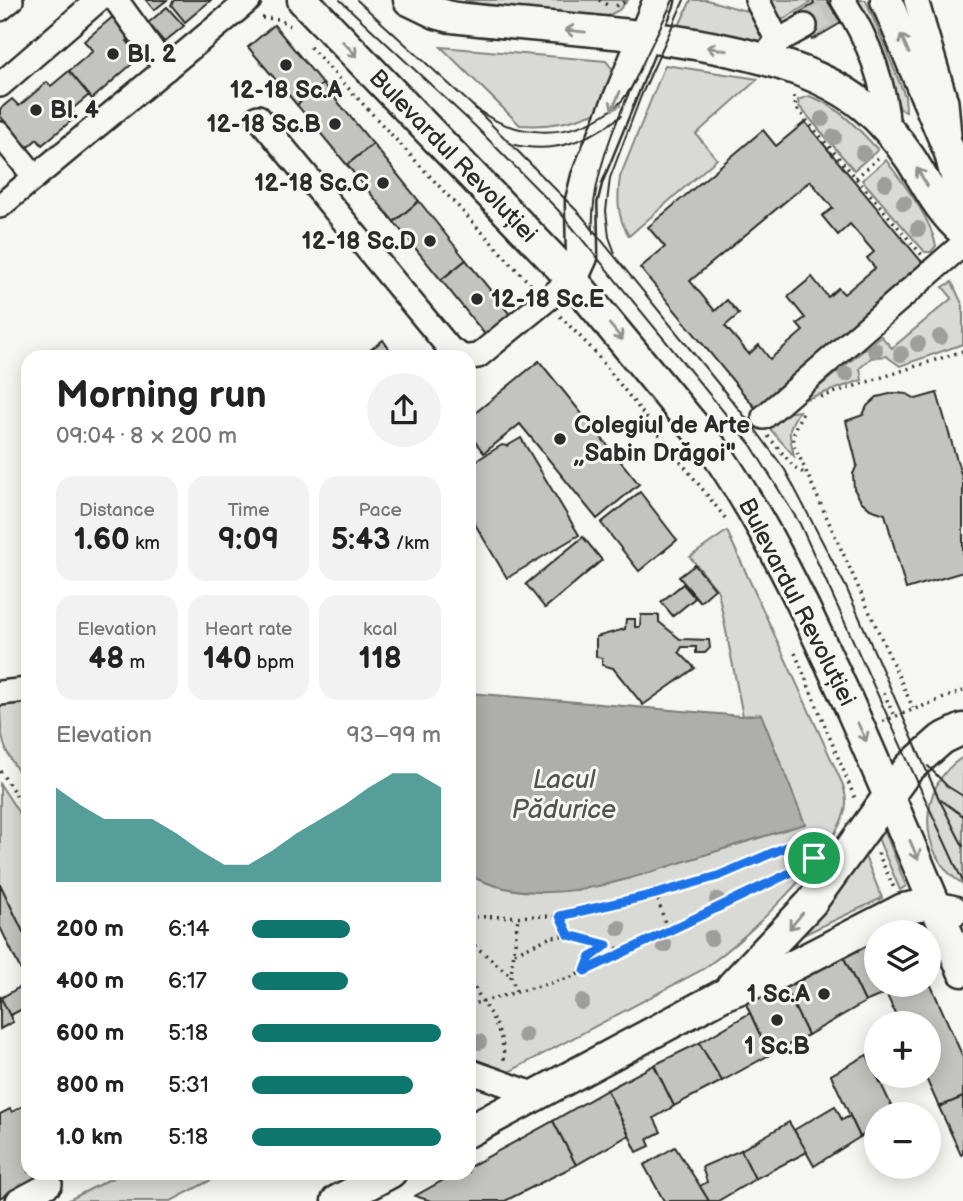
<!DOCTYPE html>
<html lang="en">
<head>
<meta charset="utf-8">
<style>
  :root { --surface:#fff; --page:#f2f2f2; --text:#222; --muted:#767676; --accent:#0f766e }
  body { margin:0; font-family:"Balsamiq Sans",sans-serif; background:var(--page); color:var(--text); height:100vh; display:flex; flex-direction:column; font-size:26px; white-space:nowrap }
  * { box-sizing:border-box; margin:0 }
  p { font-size:23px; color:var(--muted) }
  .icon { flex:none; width:38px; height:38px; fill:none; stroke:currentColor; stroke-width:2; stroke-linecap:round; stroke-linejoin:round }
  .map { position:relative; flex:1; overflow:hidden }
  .side { position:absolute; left:21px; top:350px; width:455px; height:830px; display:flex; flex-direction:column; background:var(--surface); border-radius:21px; box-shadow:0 4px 18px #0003 }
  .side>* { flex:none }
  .tools { position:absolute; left:864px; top:920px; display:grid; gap:14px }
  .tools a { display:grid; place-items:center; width:77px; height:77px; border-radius:50%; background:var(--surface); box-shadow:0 4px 18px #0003; font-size:35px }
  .pin { position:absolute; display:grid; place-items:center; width:60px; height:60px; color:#fff; margin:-30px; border:4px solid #fff; border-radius:50%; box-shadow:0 2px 7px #0007 }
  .round { display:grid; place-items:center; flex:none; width:74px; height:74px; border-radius:37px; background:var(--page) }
  .overview { display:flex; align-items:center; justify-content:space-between; height:119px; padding:0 35px }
  h1 { font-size:38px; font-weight:600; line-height:52px }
  .stats { display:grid; grid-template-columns:repeat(3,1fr); gap:10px; height:119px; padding:7px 35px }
  .stats div { display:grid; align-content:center; border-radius:18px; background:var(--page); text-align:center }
  .stats b { font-size:30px; font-weight:600 }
  .stats small { font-size:19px; font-weight:400 }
  .stats p { font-size:19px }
  .chart { height:196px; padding:14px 35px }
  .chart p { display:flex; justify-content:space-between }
  .chart svg { width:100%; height:126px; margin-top:7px; fill:var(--accent); opacity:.7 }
  ul { padding:0 35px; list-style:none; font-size:23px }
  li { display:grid; grid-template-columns:112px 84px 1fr; align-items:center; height:52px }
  li i { height:18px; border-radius:9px; background:var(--accent) }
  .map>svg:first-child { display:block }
  .green { fill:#d9d9d5; stroke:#828280; stroke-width:2 }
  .water { fill:#aeaeab; stroke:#7a7a78; stroke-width:2 }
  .building { fill:#c3c3c0; stroke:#2b2b2b; stroke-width:2; fill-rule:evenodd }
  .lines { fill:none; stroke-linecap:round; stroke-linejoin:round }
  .minor-tunnel { stroke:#cdcdca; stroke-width:23; stroke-dasharray:23 11; stroke-linecap:butt }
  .minor-casing { stroke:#2b2b2b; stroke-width:28 }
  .major-casing { stroke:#2b2b2b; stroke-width:35 }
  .path { stroke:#2b2b2b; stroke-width:3.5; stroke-dasharray:2 5; stroke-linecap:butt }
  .minor { stroke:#f6f6f2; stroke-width:23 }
  .major { stroke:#f6f6f2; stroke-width:30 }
  .tram { stroke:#2b2b2b; stroke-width:2 }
  .tree { fill:#9e9e9c }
  .oneway { stroke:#90908e }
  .route-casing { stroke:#fff; stroke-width:14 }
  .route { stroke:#1a73e8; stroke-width:9 }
  .poi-dot { fill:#2b2b2b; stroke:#f6f6f2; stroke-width:2.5 }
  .labels { text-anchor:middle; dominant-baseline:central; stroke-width:6; stroke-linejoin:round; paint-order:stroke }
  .poi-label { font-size:24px; font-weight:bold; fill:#2b2b2b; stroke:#f6f6f2; text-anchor:start }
  .street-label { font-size:24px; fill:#2b2b2b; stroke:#f6f6f2 }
  .water-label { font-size:26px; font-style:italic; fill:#525251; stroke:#f6f6f2 }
</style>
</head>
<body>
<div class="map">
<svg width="963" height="1201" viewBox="0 0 963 1201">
  <rect width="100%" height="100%" fill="#f6f6f2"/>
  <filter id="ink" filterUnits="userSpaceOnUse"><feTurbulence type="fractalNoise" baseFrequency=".0143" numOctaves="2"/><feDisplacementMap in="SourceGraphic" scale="14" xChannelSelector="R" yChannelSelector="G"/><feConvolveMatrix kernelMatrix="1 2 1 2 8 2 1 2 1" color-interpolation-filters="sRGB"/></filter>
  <g filter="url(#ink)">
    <g class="green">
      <polygon points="464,0 628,0 619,10 606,17 491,7"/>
      <polygon points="691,0 707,0 750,12 765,34 758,43 677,30"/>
      <polygon points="766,0 808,0 810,3 779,22"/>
      <polygon points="857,0 866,0 905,96 906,111 900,109 888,72"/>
      <path d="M 441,47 L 606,61 L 614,71 L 601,110 C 573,122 551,127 520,125 Z"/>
      <path d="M 665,65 L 758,79 L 696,134 L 717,159 L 629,236 C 617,217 617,200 620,177 Z"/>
      <path d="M 809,96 C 836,104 859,129 878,150 L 854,170 L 799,106 L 798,100 Z"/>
      <path d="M 886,160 C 904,185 929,214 936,246 L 931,252 L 925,252 L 862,180 Z"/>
      <polygon points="952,282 963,306 963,344 900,366 886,356 871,358 860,368 862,380 803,400 881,336 892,348 952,298 943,287"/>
      <path d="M 799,411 C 785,433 790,434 794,456 L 771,430 L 770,425 L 786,413 Z"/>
      <path d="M 727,531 L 843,785 C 846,796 848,805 843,817 C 824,865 743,942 700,971 L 469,1093 L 469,875 C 505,893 546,892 585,889 L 743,716 L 718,591 L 690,557 Z"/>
      <path d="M 28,699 L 28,784 C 3,753 0,741 0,701 Z"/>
      <path d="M 963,757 L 963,884 C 916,856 917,785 963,757 Z"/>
      <polygon points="0,784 28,827 28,934 25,936 0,884"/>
      <polygon points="884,829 906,886 900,890 877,836"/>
      <polygon points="864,854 882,898 803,935"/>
      <polygon points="214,1173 211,1180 171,1201 67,1201 122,1173"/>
    </g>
    <path class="water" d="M 469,693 L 742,716 L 761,714 L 805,824 C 767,835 730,847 692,859 C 623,881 539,912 469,875 Z"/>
    <g class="building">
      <polygon points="146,0 167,0 154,10"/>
      <polygon points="174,0 211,0 185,22 171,5"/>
      <polygon points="812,0 827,0 841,23 812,40 797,14 814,4"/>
      <polygon points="167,7 184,26 164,42 148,23"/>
      <polygon points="115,15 131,39 127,41 140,57 92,99 69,71 93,51 84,41"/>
      <polygon points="274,25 323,84 297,105 248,47"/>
      <polygon points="69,71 89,95 71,110 77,116 42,145 37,139 27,148 0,116 0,109 12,99 19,106 47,82 51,86"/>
      <polygon points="323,84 373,144 347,165 297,105"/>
      <path d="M 805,122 L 926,267 L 757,410 L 640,268 L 665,247 L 648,227 L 763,130 L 776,146 ZM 810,181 L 833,208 L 822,216 L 838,235 L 850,224 L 874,252 L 867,258 L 875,268 L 844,294 L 838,288 L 828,297 L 812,277 L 788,297 L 805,318 L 797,324 L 803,331 L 770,359 L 759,345 L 749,354 L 725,326 L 739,314 L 727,300 L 715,311 L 690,281 Z"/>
      <polygon points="373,144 419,201 394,222 347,165"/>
      <polygon points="419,201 466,260 441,280 394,222"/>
      <polygon points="466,260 512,317 487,337 441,280"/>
      <polygon points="383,340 395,357 373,357 369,351"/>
      <polygon points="539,361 639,484 597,519 520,424 484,453 469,434 469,418"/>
      <polygon points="894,393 907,394 916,399 937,393 963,481 963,572 906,589 885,514 870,509 861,501 854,489 853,474 857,465 846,421 863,415 867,406 877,397"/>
      <polygon points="521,438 579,535 507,578 469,514 469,465 502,445 507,446"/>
      <polygon points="640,492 677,540 639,571 601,523"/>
      <polygon points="583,537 602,560 545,608 526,584"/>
      <polygon points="695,565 715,589 700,602 679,577"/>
      <polygon points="683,584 695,598 673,616 661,602"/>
      <polygon points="641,615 659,615 659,622 680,639 709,640 710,648 705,653 696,653 696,647 682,647 679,652 695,668 643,705 613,668 602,665 602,658 596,657 596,637 625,629 626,619 635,619 635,627 640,627"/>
      <polygon points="0,884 28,942 28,985 0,927"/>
      <polygon points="877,939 877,985 929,985 929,981 963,1057 963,1097 939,1107 925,1076 929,1076 929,1024 900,1024 886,993 865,1002 843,956"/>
      <polygon points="843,956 865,1002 808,1035 784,986"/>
      <polygon points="27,983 28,1006 9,1016 1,998"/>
      <polygon points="784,986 808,1035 769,1055 746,1004"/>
      <polygon points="0,996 13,1022 0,1029"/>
      <polygon points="750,1013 769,1055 722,1081 699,1043"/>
      <polygon points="699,1043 722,1081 674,1106 654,1065"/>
      <polygon points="867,1055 896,1115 877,1115 877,1128 860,1137 831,1075"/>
      <polygon points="654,1065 674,1106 654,1118 661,1132 647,1139 650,1146 637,1152 607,1090"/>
      <polygon points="607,1090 629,1135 576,1165 553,1121"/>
      <polygon points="963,1097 963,1154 961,1155 939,1107"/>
      <polygon points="28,1103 28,1172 45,1174 0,1198 0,1114 10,1109 12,1112"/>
      <polygon points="835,1106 842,1120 850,1116 860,1137 814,1166 794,1130"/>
      <polygon points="553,1121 576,1165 505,1201 431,1201 415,1196 458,1172 469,1172 469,1167"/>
      <polygon points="789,1122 807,1152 755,1179 741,1150"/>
      <polygon points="675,1147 700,1186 709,1201 664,1201 644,1165"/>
      <polygon points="741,1150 755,1179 718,1201 709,1201 700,1186 707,1182 702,1167"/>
    </g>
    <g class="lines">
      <polyline class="minor-tunnel" points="805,26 833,10"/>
      <g class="minor-casing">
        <g id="minor">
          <polyline points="116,0 166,69"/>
          <polyline points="757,0 778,41"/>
          <path d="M 843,0 C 869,41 885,82 888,130"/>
          <polyline points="916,0 946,102 949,135"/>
          <polyline points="0,9 11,0"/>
          <polyline points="762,58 778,41 805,26"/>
          <polyline points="0,85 98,0"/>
          <polyline points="258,117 450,349 463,357"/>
          <polyline points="0,134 35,177"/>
          <polyline points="0,206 249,0"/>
          <polyline points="469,357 478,356 572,279"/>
          <polyline points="764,417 963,244"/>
          <polyline points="0,693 28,690"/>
          <polyline points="469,1071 536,1095"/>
          <polyline points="18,1201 50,1184"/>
        </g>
      </g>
      <g class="major-casing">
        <g id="major">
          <path d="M 303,0 L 572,279 L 717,454 C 768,529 806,610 844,693 C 885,785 924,878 963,971"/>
          <path d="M 409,0 L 436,13 L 451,17 C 565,32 777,33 864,106 C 882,121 897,139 910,158 C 927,184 939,211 963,231"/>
          <polyline points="886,0 950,153 963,206"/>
          <polyline points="572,279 582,257 581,201 587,177 659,0"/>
          <polyline points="732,986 811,903 909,768 942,739 963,729"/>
          <polyline points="469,1131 725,994 775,975 903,909 925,905 953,911"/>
          <polyline points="337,1201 391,1172"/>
        </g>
      </g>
      <g class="path">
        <polyline points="599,0 609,6"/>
        <polyline points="616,6 628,0"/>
        <polyline points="262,18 279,19 293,28"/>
        <polyline points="310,47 531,285"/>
        <polyline points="794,96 796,108 922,255"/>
        <polyline points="856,178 878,158"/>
        <polyline points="560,316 593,350 726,519"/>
        <polyline points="821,397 963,351"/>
        <path d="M 803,413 C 796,425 792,431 794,445 L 913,708"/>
        <polyline points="768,436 794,467 807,475"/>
        <polyline points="795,653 856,801"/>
        <polyline points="884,693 894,716"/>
        <polyline points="883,721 963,691"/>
        <polyline points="0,771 28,813"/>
        <polyline points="878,853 894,888"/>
        <polyline points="656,893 668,933"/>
        <polyline points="560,916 569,935 627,951"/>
        <polyline points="469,917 560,916 656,893 718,876 805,839 814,858"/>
        <polyline points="469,941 510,975"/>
        <polyline points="515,953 551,937 569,935"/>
        <polyline points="585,971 590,958 607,945"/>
        <path d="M 469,975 C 481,1007 505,1024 504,1063"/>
        <polyline points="516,991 511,976 518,917"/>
        <polyline points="469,1005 569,978 629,952 792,872 809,861"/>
      </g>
      <use href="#minor" class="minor"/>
      <use href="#major" class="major"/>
      <g class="tram">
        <polyline points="340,0 475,126 558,210 751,445 800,524 963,882"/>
        <path d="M 357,0 L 473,106 C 513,139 569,140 611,110 C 622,103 629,91 636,80"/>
        <polyline points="473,106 581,215 755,429 785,470 846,587 939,799 963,846"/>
        <path d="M 511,144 C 553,155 588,141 621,116"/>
        <path d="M 593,233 C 588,160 643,66 673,0"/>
        <polyline points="615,253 609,237 606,211 610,178 641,96 684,0"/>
        <polyline points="928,766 947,786 963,796"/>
        <polyline points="941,800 963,816"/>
      </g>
    </g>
    <g class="tree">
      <circle cx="822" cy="119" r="8"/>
      <circle cx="834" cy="137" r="8"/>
      <circle cx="863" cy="153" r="8"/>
      <circle cx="885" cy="183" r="8"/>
      <circle cx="904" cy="203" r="8"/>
      <circle cx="918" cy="229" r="8"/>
      <circle cx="940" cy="337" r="8"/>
      <circle cx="918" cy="344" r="8"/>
      <circle cx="875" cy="350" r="8"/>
      <circle cx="901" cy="354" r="8"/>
      <circle cx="846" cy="374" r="8"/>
      <circle cx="717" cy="900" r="8"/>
      <circle cx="619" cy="928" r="8"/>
      <circle cx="711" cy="938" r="8"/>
      <circle cx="664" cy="945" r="8"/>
      <circle cx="582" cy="1002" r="8"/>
      <circle cx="525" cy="1035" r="8"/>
      <circle cx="479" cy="1042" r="8"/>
    </g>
    <defs><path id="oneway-shaft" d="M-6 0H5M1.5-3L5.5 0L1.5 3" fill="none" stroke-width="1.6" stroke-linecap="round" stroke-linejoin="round" transform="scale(1.75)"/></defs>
    <g class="oneway">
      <use href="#oneway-shaft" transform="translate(575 31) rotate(-174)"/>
      <use href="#oneway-shaft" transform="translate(905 44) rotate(-113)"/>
      <use href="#oneway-shaft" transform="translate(350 49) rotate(46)"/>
      <use href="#oneway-shaft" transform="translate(717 49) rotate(-170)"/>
      <use href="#oneway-shaft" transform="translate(616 101) rotate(113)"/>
      <use href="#oneway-shaft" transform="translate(922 177) rotate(-121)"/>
      <use href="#oneway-shaft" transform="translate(616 332) rotate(50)"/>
      <use href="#oneway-shaft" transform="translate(862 732) rotate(65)"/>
      <use href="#oneway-shaft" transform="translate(914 850) rotate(67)"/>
      <use href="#oneway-shaft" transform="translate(796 921) rotate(130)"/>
    </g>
  </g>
  <g class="lines" filter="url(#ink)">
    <g class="route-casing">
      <polygon id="route" points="805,839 814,858 792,872 585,971 590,958 607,945 569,935 560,916 656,894 718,876"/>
    </g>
    <use href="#route" class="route"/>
  </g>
  <g class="poi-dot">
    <circle cx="113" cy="54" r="7"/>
    <circle cx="286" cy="65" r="7"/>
    <circle cx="36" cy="110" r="7"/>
    <circle cx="335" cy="124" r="7"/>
    <circle cx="383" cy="183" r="7"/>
    <circle cx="430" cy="241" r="7"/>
    <circle cx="477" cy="299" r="7"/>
    <circle cx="560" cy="439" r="7"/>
    <circle cx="824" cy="994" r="7"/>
    <circle cx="777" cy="1020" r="7"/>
  </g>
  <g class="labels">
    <g class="poi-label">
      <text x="127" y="54">Bl. 2</text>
      <text x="286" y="90" text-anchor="middle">12-18 Sc.A</text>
      <text x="50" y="110">Bl. 4</text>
      <text x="321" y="124" text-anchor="end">12-18 Sc.B</text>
      <text x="369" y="183" text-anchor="end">12-18 Sc.C</text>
      <text x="416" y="241" text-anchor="end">12-18 Sc.D</text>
      <text x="491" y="299">12-18 Sc.E</text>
      <text x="574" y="425">Colegiul de Arte<tspan x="574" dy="28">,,Sabin Drăgoi"</tspan></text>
      <text x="810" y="994" text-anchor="end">1 Sc.A</text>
      <text x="777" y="1046" text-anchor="middle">1 Sc.B</text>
    </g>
    <g class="street-label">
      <text transform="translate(453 156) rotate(46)">Bulevardul Revoluției</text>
      <text transform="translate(797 602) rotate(63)">Bulevardul Revoluției</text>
    </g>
    <g class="water-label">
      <text x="564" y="780">Lacul<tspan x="564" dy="30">Pădurice</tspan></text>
    </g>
  </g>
</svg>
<div class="tools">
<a><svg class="icon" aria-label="layers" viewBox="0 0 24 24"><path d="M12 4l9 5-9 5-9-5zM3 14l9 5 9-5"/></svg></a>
<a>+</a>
<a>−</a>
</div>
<div class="pin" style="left:814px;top:858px;background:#1e9e55"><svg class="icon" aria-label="arrive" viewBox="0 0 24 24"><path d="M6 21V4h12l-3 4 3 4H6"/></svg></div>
<section class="side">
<div class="overview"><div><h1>Morning run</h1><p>09:04 · 8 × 200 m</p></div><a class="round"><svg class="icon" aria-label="share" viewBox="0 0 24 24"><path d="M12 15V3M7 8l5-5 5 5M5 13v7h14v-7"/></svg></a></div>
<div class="stats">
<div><p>Distance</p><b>1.60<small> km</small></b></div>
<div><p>Time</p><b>9:09</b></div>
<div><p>Pace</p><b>5:43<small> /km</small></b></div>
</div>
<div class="stats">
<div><p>Elevation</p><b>48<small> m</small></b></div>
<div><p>Heart rate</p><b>140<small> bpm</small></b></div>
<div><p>kcal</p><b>118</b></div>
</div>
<div class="chart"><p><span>Elevation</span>93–99 m</p>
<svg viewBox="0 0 160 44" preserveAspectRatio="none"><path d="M0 44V11L10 17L20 22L30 22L40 22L50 27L60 33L70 38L80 38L90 33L100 27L110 22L120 17L130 11L140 6L150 6L160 11V44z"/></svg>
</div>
<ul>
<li><b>200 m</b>6:14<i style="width:52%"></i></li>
<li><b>400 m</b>6:17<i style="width:51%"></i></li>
<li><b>600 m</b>5:18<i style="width:100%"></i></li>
<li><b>800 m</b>5:31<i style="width:85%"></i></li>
<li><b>1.0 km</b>5:18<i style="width:100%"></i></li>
</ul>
</section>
</div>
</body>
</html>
